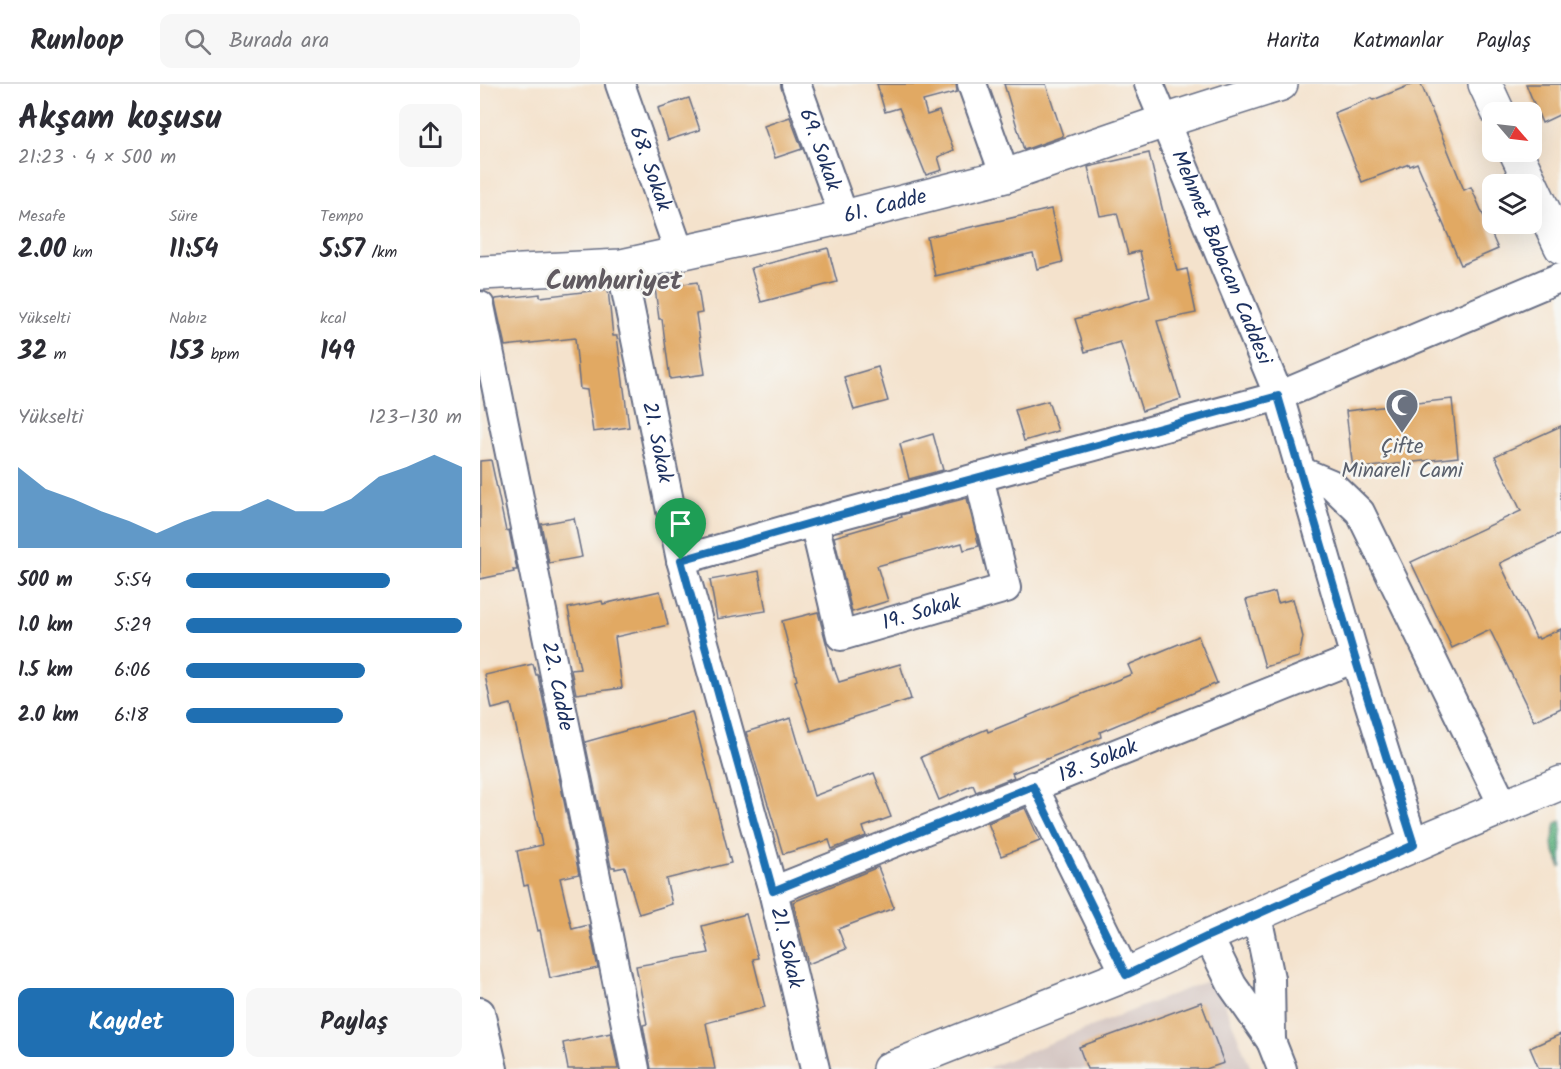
<!DOCTYPE html>
<html lang="tr">
<head>
<meta charset="utf-8">
<style>
  :root { --surface:#fff; --page:#f7f7f7; --text:#2b2b33; --muted:#7c7c81; --line:#e1e1e2; --accent:#1f6fb2 }
  body { margin:0; font-family:Kalam,sans-serif; background:var(--page); color:var(--text); height:100vh; display:flex; flex-direction:column; font-size:22px; white-space:nowrap }
  * { box-sizing:border-box; margin:0 }
  p { font-size:20px; color:var(--muted) }
  .icon { flex:none; width:33px; height:33px; fill:none; stroke:currentColor; stroke-width:2; stroke-linecap:round; stroke-linejoin:round }
  .map { position:relative; flex:1; overflow:hidden }
  .side { display:flex; flex-direction:column; background:var(--surface); width:480px }
  .side>* { flex:none }
  .needle { width:39px; rotate:118deg }
  .controls { position:absolute; left:1002px; top:18px; display:grid; gap:12px }
  .controls a { display:grid; place-items:center; width:60px; height:60px; border-radius:12px; background:var(--surface); box-shadow:0 6px 24px #0002; font-size:30px }
  .pin { position:absolute; display:grid; place-items:center; width:51px; height:51px; color:#fff; margin:-62px -26px; border-radius:50% 50% 50% 0; rotate:-45deg; box-shadow:0 0 6px #0007 }
  .pin .icon { rotate:45deg }
  .round { display:grid; place-items:center; flex:none; width:63px; height:63px; border-radius:12px; background:var(--page) }
  .headline { display:flex; align-items:center; justify-content:space-between; height:102px; padding:0 18px }
  h1 { font-size:33px; font-weight:800; line-height:45px }
  .metrics { display:grid; grid-template-columns:repeat(3,1fr); gap:9px; height:102px; padding:6px 18px }
  .metrics div { display:grid; align-content:center }
  .metrics b { font-size:26px; font-weight:800 }
  .metrics small { font-size:16px; font-weight:400 }
  .metrics p { font-size:16px }
  .chart { height:168px; padding:12px 18px }
  .chart p { display:flex; justify-content:space-between }
  .chart svg { width:100%; height:108px; margin-top:6px; fill:var(--accent); opacity:.7 }
  .action { display:flex; gap:12px; margin-top:auto; padding:12px 18px }
  .action a { flex:1; height:69px; border-radius:12px; background:var(--accent); color:#fff; font-size:24px; font-weight:800; line-height:69px; text-align:center }
  .action a+a { background:var(--page); color:var(--text) }
  ul { padding:0 18px; list-style:none; font-size:20px }
  li { display:grid; grid-template-columns:96px 72px 1fr; align-items:center; height:45px }
  li i { height:15px; border-radius:8px; background:var(--accent) }
  header { display:flex; align-items:center; gap:36px; box-sizing:border-box; height:84px; padding:0 30px; background:var(--surface); border-bottom:2px solid var(--line) }
  header strong { font-size:28px }
  nav { display:flex; gap:33px; margin-inline-start:auto; font-size:21px }
  .search { width:420px; height:54px; background:var(--page); display:flex; align-items:center; gap:15px; box-sizing:border-box; padding:0 21px; border-radius:12px; color:var(--muted); font-size:22px }
  main { display:flex; flex:1; min-height:0 }
  .map>svg:first-child { display:block }
  .industrial { fill:#d0c0bc }
  .forest { fill:#62b481; stroke:#3e7270; stroke-width:1.5 }
  .building { fill:#e1a963 }
  .lines { fill:none; stroke-linecap:round; stroke-linejoin:round }
  .minor-casing { stroke:#676e84; stroke-width:32 }
  .tertiary-casing { stroke:#676e84; stroke-width:36 }
  .minor { stroke:#fff; stroke-width:28 }
  .tertiary { stroke:#fff; stroke-width:33 }
  .route-casing { stroke:#fff; stroke-width:12 }
  .route { stroke:#1f6fb2; stroke-width:8 }
  .labels { text-anchor:middle; dominant-baseline:central; stroke-width:5; stroke-linejoin:round; paint-order:stroke }
  .street-label { font-size:21px; fill:#1b2f5e; stroke:#f6f6f2 }
  .worship-label { font-size:21px; fill:#5b616d; stroke:#f6f6f2 }
  .district-label { font-size:27px; font-weight:bold; fill:#605a60; stroke:#f6f6f2 }
</style>
</head>
<body>
<header>
<strong>Runloop</strong>
<div class="search"><svg class="icon" aria-label="search" viewBox="0 0 24 24"><circle cx="10" cy="10" r="6"/><path d="M15 15l6 6"/></svg>Burada ara</div>
<nav><a>Harita</a><a>Katmanlar</a><a>Paylaş</a></nav>
</header>
<main>
<section class="side">
<div class="headline"><div><h1>Akşam koşusu</h1><p>21:23 · 4 × 500 m</p></div><a class="round"><svg class="icon" aria-label="share" viewBox="0 0 24 24"><path d="M12 15V3M7 8l5-5 5 5M5 13v7h14v-7"/></svg></a></div>
<div class="metrics">
<div><p>Mesafe</p><b>2.00<small> km</small></b></div>
<div><p>Süre</p><b>11:54</b></div>
<div><p>Tempo</p><b>5:57<small> /km</small></b></div>
</div>
<div class="metrics">
<div><p>Yükselti</p><b>32<small> m</small></b></div>
<div><p>Nabız</p><b>153<small> bpm</small></b></div>
<div><p>kcal</p><b>149</b></div>
</div>
<div class="chart"><p><span>Yükselti</span>123–130 m</p>
<svg viewBox="0 0 160 44" preserveAspectRatio="none"><path d="M0 44V11L10 20L20 24L30 29L40 33L50 38L60 33L70 29L80 29L90 24L100 29L110 29L120 24L130 15L140 11L150 6L160 11V44z"/></svg>
</div>
<ul>
<li><b>500 m</b>5:54<i style="width:74%"></i></li>
<li><b>1.0 km</b>5:29<i style="width:100%"></i></li>
<li><b>1.5 km</b>6:06<i style="width:65%"></i></li>
<li><b>2.0 km</b>6:18<i style="width:57%"></i></li>
</ul>
<div class="action"><a>Kaydet</a><a>Paylaş</a></div>
</section>
<div class="map">
<svg width="1081" height="985" viewBox="0 0 1081 985">
  <rect width="100%" height="100%" fill="#f6f6f2"/>
  <filter id="ink" filterUnits="userSpaceOnUse"><feTurbulence type="fractalNoise" baseFrequency=".0167" numOctaves="2"/><feDisplacementMap in="SourceGraphic" scale="12" xChannelSelector="R" yChannelSelector="G"/><feConvolveMatrix kernelMatrix="1 2 1 2 8 2 1 2 1" color-interpolation-filters="sRGB"/></filter>
  <filter id="wash" filterUnits="userSpaceOnUse"><feTurbulence type="fractalNoise" baseFrequency=".008" numOctaves="4" result="noise"/><feDisplacementMap in="SourceGraphic" scale="24" xChannelSelector="R" yChannelSelector="G"/><feGaussianBlur stdDeviation="1.35" result="paint"/><feColorMatrix in="noise" values="0 0 0 0 0 0 0 0 0 0 0 0 0 0 0 0 0 1.4 0 .05"/><feComposite in="paint" operator="in"/></filter>
  <g filter="url(#wash)">
    <rect width="100%" height="100%" fill="#f4e2cc"/>
    <polygon class="industrial" points="734,894 771,985 505,985"/>
    <polygon class="forest" points="1081,737 1081,784 1072,760 1076,739"/>
    <g id="blocks">
      <g class="building">
        <polygon points="397,0 476,0 477,8 443,17 447,31 459,27 474,66 458,73 462,86 446,91 419,24 405,28"/>
        <polygon points="524,0 566,0 583,52 544,66"/>
        <polygon points="933,0 941,0 984,106 991,103 1018,165 981,181 937,79 930,82 929,80 882,98 854,29 892,14 893,16"/>
        <polygon points="1046,0 1081,0 1081,30 1062,39"/>
        <polygon points="209,14 220,46 188,56 178,24"/>
        <polygon points="310,33 322,65 295,74 284,42"/>
        <polygon points="669,69 697,187 707,185 716,229 677,237 701,315 662,327 640,258 605,268 595,235 670,213 660,167 648,170 637,129 620,132 608,83"/>
        <polygon points="571,125 583,178 557,185 553,169 455,192 447,153"/>
        <polygon points="348,164 357,198 281,218 271,184"/>
        <polygon points="217,198 222,229 216,230 225,290 190,295 182,235 179,235 175,204"/>
        <polygon points="128,205 133,252 137,252 149,343 113,348 107,306 100,305 95,254 25,262 15,217 16,215 60,210 60,213"/>
        <polygon points="398,283 408,317 374,326 364,293"/>
        <polygon points="972,315 978,373 873,385 866,327"/>
        <polygon points="568,317 578,347 544,357 535,326"/>
        <polygon points="1081,342 1081,450 1020,479 1056,554 1058,553 1059,555 1081,545 1081,624 1054,637 1010,546 972,564 931,478 1041,427 1015,372"/>
        <polygon points="453,350 463,386 429,395 420,360"/>
        <polygon points="11,376 26,447 29,446 37,486 33,486 34,488 0,495 0,377"/>
        <polygon points="487,414 499,462 484,466 482,459 397,482 408,517 372,528 354,453 422,433 421,431"/>
        <polygon points="94,434 102,473 69,479 61,440"/>
        <polygon points="279,487 286,527 237,535 230,496"/>
        <polygon points="180,507 188,541 135,553 142,604 96,610 91,586 100,585 88,524 122,517 123,520"/>
        <polygon points="795,508 798,519 813,515 823,553 819,573 785,583 766,516"/>
        <polygon points="338,528 353,585 354,584 359,598 420,580 431,615 331,647 315,597 317,596 302,537"/>
        <polygon points="718,552 737,599 620,648 621,653 532,689 534,693 496,708 493,701 459,716 441,673 507,645 508,648 652,590 648,581"/>
        <polygon points="53,580 56,591 58,591 99,790 80,794 92,845 109,841 118,884 70,894 60,846 58,847 48,801 44,802 37,767 62,761 31,620 12,625 5,591"/>
        <polygon points="212,628 251,779 186,795 192,820 159,830 145,783 135,785 135,783 131,783 105,658"/>
        <polygon points="311,634 334,712 394,689 411,733 383,743 386,752 352,765 349,756 303,770 266,648"/>
        <polygon points="545,724 560,757 521,772 508,739"/>
        <polygon points="398,783 414,824 358,845 366,865 328,880 313,818"/>
        <polygon points="266,830 278,874 273,875 285,923 226,939 235,985 171,985 163,941 167,940 156,882 229,869 222,842"/>
        <polygon points="721,918 744,979 726,985 607,985 599,963"/>
        <polygon points="131,949 138,985 88,985 83,959"/>
        <polygon points="1081,950 1081,985 1059,985 1050,964"/>
      </g>
    </g>
  </g>
  <g filter="url(#ink)">
    <use href="#blocks" fill-opacity="0" stroke="#676e84" stroke-width="1.5"/>
    <g class="lines">
      <g class="minor-casing">
        <g id="minor">
          <path id="s1" d="M 140,0 L 200,170"/>
          <path id="s2" d="M 316,0 L 364,133"/>
          <polyline points="492,0 525,92"/>
          <path id="s3" d="M 669,0 L 799,312 L 875,574 L 934,761"/>
          <path id="s4" d="M 141,182 L 201,476 L 293,807 L 335,985"/>
          <path id="s5" d="M 0,222 L 155,985"/>
          <polyline points="820,387 851,400 880,428 1024,723"/>
          <path id="s6" d="M 334,438 L 361,552 L 526,504 L 499,393"/>
          <polyline points="201,476 334,438 799,312 1081,193"/>
          <polyline points="553,702 646,891"/>
          <path id="s7" d="M 293,807 L 875,574"/>
          <polyline points="728,852 752,901 791,957 790,894 777,832"/>
          <polyline points="0,928 13,985"/>
          <polyline points="791,957 802,985"/>
        </g>
      </g>
      <g class="tertiary-casing">
        <g id="tertiary">
          <polyline points="1005,0 1018,28"/>
          <polyline points="1036,68 1081,163"/>
          <path id="s8" d="M 0,189 L 141,182 L 364,133 L 525,92 L 685,37 L 801,0"/>
          <polyline points="409,985 646,891 728,852 952,753 1081,699"/>
        </g>
      </g>
      <use href="#minor" class="minor"/>
      <use href="#tertiary" class="tertiary"/>
    </g>
  </g>
  <g class="lines" filter="url(#ink)">
    <g class="route-casing">
      <polygon id="route" points="798,312 875,574 934,761 728,852 646,891 553,702 293,807 201,476 334,438"/>
    </g>
    <use href="#route" class="route"/>
  </g>
  <defs>
    <g id="mosque-pin" transform="scale(1.725)"><path d="M0 17L-7.5 6A9.5 9.5 0 1 1 7.5 6Z" fill="#6b7280" stroke="#f6f6f2"/><path d="M3.5-4.9A6 6 0 1 0 3.5 4.9A5 5 0 1 1 3.5-4.9Z" fill="#fff"/></g>
  </defs>
  <g fill-rule="evenodd">
    <use href="#mosque-pin" x="922" y="321"/>
  </g>
  <g class="labels">
    <g class="street-label">
      <text stroke="none"><textPath href="#s2" startOffset="70">69. Sokak</textPath></text>
      <text stroke="none"><textPath href="#s1" startOffset="90">68. Sokak</textPath></text>
      <text stroke="none"><textPath href="#s8" startOffset="412">61. Cadde</textPath></text>
      <text stroke="none"><textPath href="#s3" startOffset="188">Mehmet Babacan Caddesi</textPath></text>
      <text stroke="none"><textPath href="#s4" startOffset="180">21. Sokak</textPath></text>
      <text stroke="none"><textPath href="#s6" startOffset="201">19. Sokak</textPath></text>
      <text stroke="none"><textPath href="#s5" startOffset="388">22. Cadde</textPath></text>
      <text stroke="none"><textPath href="#s7" startOffset="350">18. Sokak</textPath></text>
      <text stroke="none"><textPath href="#s4" startOffset="702">21. Sokak</textPath></text>
    </g>
    <g class="worship-label">
      <text x="922" y="363">Çifte<tspan x="922" dy="24">Minareli Cami</tspan></text>
    </g>
    <g class="district-label">
      <text x="134" y="197">Cumhuriyet</text>
    </g>
  </g>
</svg>
<div class="controls">
<a><svg class="needle" viewBox="-14 -14 28 28"><path d="M0-13l5 13h-10z" fill="#e53935"/><path d="M0 13l5-13h-10z" fill="#7c7c81"/></svg></a>
<a><svg class="icon" aria-label="layers" viewBox="0 0 24 24"><path d="M12 4l9 5-9 5-9-5zM3 14l9 5 9-5"/></svg></a>
</div>
<div class="pin" style="left:201px;top:476px;background:#1e9e55"><svg class="icon" aria-label="arrive" viewBox="0 0 24 24"><path d="M6 21V4h12l-3 4 3 4H6"/></svg></div>
</div>
</main>
</body>
</html>
